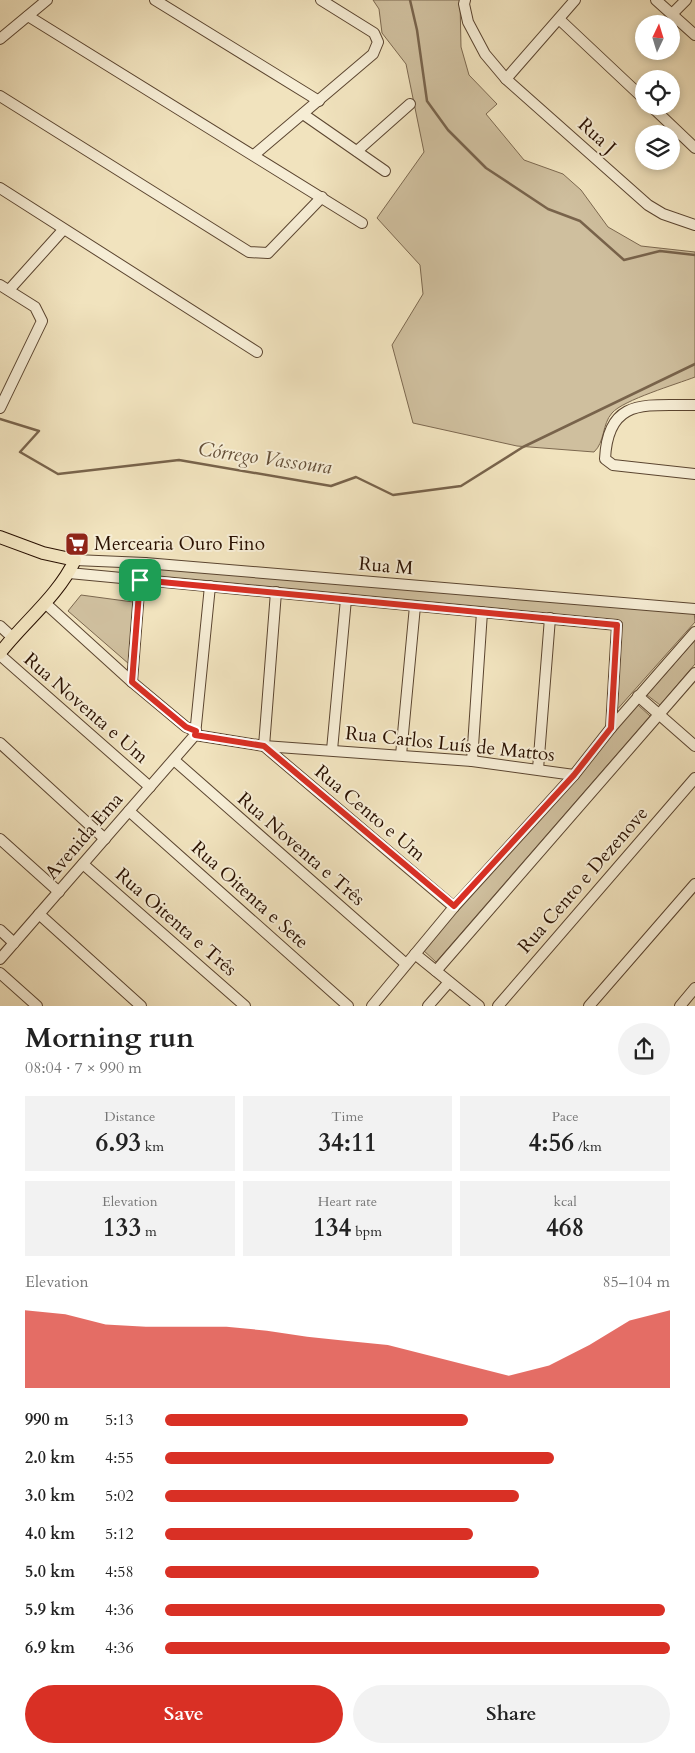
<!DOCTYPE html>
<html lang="en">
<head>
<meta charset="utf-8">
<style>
  :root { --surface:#fff; --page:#f2f2f2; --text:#222; --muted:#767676; --accent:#d93025 }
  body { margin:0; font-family:Cardo,serif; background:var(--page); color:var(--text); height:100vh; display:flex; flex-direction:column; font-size:19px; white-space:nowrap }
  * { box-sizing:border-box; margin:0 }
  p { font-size:16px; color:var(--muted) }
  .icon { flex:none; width:28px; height:28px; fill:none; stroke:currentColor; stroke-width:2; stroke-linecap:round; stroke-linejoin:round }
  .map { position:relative; height:1006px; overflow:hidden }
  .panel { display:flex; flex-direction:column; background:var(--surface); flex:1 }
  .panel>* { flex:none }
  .needle { width:32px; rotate:4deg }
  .buttons { position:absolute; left:635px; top:15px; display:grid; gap:10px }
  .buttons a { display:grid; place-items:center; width:45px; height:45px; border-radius:50%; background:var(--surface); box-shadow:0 2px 8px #0003; font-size:25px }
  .pin { position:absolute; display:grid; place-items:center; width:42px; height:42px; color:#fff; margin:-21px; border-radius:10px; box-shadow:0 2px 8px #0006 }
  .round { display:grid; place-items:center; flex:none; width:52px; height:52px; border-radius:26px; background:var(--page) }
  .head { display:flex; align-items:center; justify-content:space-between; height:85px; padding:0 25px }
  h1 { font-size:28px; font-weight:600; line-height:38px }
  .metrics { display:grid; grid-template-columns:repeat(3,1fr); gap:8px; height:85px; padding:5px 25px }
  .metrics div { display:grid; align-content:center; border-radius:0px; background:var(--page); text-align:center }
  .metrics b { font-size:25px; font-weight:600 }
  .metrics small { font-size:14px; font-weight:400 }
  .metrics p { font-size:14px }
  .chart { height:140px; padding:10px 25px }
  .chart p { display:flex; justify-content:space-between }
  .chart svg { width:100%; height:90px; margin-top:5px; fill:var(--accent); opacity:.7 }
  .button { display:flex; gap:10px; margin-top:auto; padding:10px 25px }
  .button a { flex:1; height:58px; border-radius:30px; background:var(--accent); color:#fff; font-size:20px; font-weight:600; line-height:58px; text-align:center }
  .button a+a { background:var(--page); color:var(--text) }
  ul { padding:0 25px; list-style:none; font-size:16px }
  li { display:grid; grid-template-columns:80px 60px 1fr; align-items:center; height:38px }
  li i { height:12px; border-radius:6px; background:var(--accent) }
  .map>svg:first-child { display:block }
  .green { fill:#cfbf9e; stroke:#7c684f }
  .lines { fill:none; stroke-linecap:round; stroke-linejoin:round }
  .stream { stroke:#78634b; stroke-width:2.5 }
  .minor-casing { stroke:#5b4530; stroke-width:12 }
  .major-casing { stroke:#291000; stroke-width:14 }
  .minor { stroke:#f6edd5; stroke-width:10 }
  .major { stroke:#f1e3be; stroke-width:12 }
  .route-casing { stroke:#fff; stroke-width:10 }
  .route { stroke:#d93025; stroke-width:6 }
  .labels { text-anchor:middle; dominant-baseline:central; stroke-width:4; stroke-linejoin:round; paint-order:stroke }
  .street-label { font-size:19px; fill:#291000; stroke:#f6edd5 }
  .poi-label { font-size:19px; fill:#291000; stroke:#f6edd5; text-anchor:start }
  .water-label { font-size:20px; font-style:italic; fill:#644f38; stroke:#f6edd5 }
</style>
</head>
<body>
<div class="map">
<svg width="695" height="1006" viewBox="0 0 695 1006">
  <rect width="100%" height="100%" fill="#f1e3be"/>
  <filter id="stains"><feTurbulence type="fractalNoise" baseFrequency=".004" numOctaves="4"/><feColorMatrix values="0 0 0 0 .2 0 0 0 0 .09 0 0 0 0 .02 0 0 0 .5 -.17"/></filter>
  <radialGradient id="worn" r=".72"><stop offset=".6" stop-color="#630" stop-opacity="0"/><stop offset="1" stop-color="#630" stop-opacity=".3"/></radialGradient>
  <g class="green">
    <path d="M 373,0 L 460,0 L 461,47 L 469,75 L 497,104 L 486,114 L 524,160 L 563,174 L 581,190 L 608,227 L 641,246 L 695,252 L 695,377 C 677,384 623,400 612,413 C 602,424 605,442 594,452 L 517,446 L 413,423 L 392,345 L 423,294 L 420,265 L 377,218 L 424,152 L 406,64 L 382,33 L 379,9 Z"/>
    <polygon points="147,567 694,611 695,622 614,713 622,622 147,579"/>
    <polygon points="81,595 133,602 129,664 68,611"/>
    <polygon points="695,640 695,664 660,705 647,695"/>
    <polygon points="637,704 650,716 436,962 423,950"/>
  </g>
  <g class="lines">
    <g class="stream">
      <polyline points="410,0 417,30 427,101 448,130 486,168 548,209 580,221 624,260 660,251 695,255"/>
      <polyline points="0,419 39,431 20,452 58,474 179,460 331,486 356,477 393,495 461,486 523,447 695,364"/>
    </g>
    <g class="minor-casing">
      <g id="minor">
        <polyline points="155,0 319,101"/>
        <polyline points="465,0 464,4 468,22 485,54 506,79 648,205 663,214 695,225"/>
        <polyline points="656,0 695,35"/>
        <polyline points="672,14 686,0"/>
        <polyline points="28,16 362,223"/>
        <polyline points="559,19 644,99"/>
        <polyline points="0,39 47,0"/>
        <polyline points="506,79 575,0"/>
        <polyline points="0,96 249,252 268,253 322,197"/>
        <polyline points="651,106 695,148"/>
        <polyline points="303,114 385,171"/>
        <polyline points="357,151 410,104"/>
        <polyline points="254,155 373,54 378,42 374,33 321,0"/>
        <polyline points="0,188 257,352"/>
        <polyline points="0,285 35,307 42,321 0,408"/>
        <polyline points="9,290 63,230"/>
        <path d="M 695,405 C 647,406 608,396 605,459 L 613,465 L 695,474"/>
        <polyline points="75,560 145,563 695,609"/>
        <polyline points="69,573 617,625 611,728"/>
        <polyline points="276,592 264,746 454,907"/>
        <polyline points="45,603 132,682 186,727 196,731"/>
        <polyline points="0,626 12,637"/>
        <polyline points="0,655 150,787"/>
        <polyline points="132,682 140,579 145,563"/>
        <polyline points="638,696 695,746"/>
        <polyline points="195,735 264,746 472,761 574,775"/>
        <polyline points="195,735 210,586"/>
        <polyline points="0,743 105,839"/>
        <polyline points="332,750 346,599"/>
        <polyline points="401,755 415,606"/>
        <polyline points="174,760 406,964"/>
        <polyline points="472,761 482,612"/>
        <polyline points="538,769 550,618"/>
        <polyline points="129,811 348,1006"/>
        <polyline points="0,839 59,892"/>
        <polyline points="83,864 245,1006"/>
        <polyline points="39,914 141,1006"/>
        <polyline points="0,930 14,943"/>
        <polyline points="415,954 479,1006"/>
        <polyline points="0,959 195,735"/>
        <polyline points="436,971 695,673"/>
        <polyline points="0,973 37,1006"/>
        <polyline points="372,1006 454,907 574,775 611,728 695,632"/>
        <polyline points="428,1006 449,982"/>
        <polyline points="498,1006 695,778"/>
        <polyline points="589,1006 695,884"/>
        <polyline points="680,1006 695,988"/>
      </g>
    </g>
    <g class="major-casing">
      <path id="major" d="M 0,537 L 43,553 L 75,560 C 58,596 24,622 0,653"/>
    </g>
    <use href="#minor" class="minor"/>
    <use href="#major" class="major"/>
  </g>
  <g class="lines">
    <g class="route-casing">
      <polygon id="route" points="140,580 617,625 611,728 574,775 454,906 264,746 195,735 196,731 186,727 132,682"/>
    </g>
    <use href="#route" class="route"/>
  </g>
  <defs>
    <g id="supermarket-square" transform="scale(1.25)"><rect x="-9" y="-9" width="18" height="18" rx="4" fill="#8f2418" stroke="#f6edd5"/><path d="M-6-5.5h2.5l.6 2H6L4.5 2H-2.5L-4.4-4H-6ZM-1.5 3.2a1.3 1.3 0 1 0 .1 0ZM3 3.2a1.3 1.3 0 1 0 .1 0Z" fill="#fff"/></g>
  </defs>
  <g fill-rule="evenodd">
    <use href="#supermarket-square" x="77" y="544"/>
  </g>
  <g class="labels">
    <g class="street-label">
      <text transform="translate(597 136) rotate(42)">Rua J</text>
      <text transform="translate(386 566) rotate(5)">Rua M</text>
      <text transform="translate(86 708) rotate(41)">Rua Noventa e Um</text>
      <text transform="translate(450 744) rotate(6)">Rua Carlos Luís de Mattos</text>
      <text transform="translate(370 813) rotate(40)">Rua Cento e Um</text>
      <text transform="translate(84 836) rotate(-49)">Avenida Ema</text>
      <text transform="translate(301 849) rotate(41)">Rua Noventa e Três</text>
      <text transform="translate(583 880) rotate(-49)">Rua Cento e Dezenove</text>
      <text transform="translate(250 895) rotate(42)">Rua Oitenta e Sete</text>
      <text transform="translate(176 922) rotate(41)">Rua Oitenta e Três</text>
    </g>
    <g class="poi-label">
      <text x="94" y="544">Mercearia Ouro Fino</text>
    </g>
    <g class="water-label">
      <text transform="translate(265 458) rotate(8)">Córrego Vassoura</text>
    </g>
  </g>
  <rect width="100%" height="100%" filter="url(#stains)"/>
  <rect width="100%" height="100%" fill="url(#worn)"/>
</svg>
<div class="buttons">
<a><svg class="needle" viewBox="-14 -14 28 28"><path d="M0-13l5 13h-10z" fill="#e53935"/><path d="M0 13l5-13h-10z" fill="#767676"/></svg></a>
<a><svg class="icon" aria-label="locate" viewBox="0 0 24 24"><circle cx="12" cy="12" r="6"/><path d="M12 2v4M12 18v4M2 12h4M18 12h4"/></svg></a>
<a><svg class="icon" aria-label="layers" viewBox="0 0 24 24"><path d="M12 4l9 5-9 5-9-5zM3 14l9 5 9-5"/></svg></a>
</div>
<div class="pin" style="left:140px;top:580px;background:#1e9e55"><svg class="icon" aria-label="arrive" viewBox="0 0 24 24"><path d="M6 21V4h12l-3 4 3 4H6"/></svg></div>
</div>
<section class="panel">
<div class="head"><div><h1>Morning run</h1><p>08:04 · 7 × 990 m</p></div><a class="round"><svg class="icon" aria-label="share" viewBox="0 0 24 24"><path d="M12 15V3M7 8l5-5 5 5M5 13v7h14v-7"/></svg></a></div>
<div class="metrics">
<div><p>Distance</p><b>6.93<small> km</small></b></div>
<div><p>Time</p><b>34:11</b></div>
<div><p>Pace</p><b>4:56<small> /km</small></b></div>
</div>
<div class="metrics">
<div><p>Elevation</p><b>133<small> m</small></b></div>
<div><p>Heart rate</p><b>134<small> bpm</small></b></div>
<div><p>kcal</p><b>468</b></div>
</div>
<div class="chart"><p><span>Elevation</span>85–104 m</p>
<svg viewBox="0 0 160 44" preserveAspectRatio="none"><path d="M0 44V6L10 8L20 13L30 14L40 14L50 14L60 16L70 19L80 21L90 23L100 28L110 33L120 38L130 33L140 23L150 11L160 6V44z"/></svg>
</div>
<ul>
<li><b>990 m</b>5:13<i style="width:60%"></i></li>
<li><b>2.0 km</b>4:55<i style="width:77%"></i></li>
<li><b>3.0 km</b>5:02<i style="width:70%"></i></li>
<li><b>4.0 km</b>5:12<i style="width:61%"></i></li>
<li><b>5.0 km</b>4:58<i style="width:74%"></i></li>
<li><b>5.9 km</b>4:36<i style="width:99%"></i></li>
<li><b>6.9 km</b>4:36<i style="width:100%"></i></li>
</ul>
<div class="button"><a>Save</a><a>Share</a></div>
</section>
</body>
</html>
